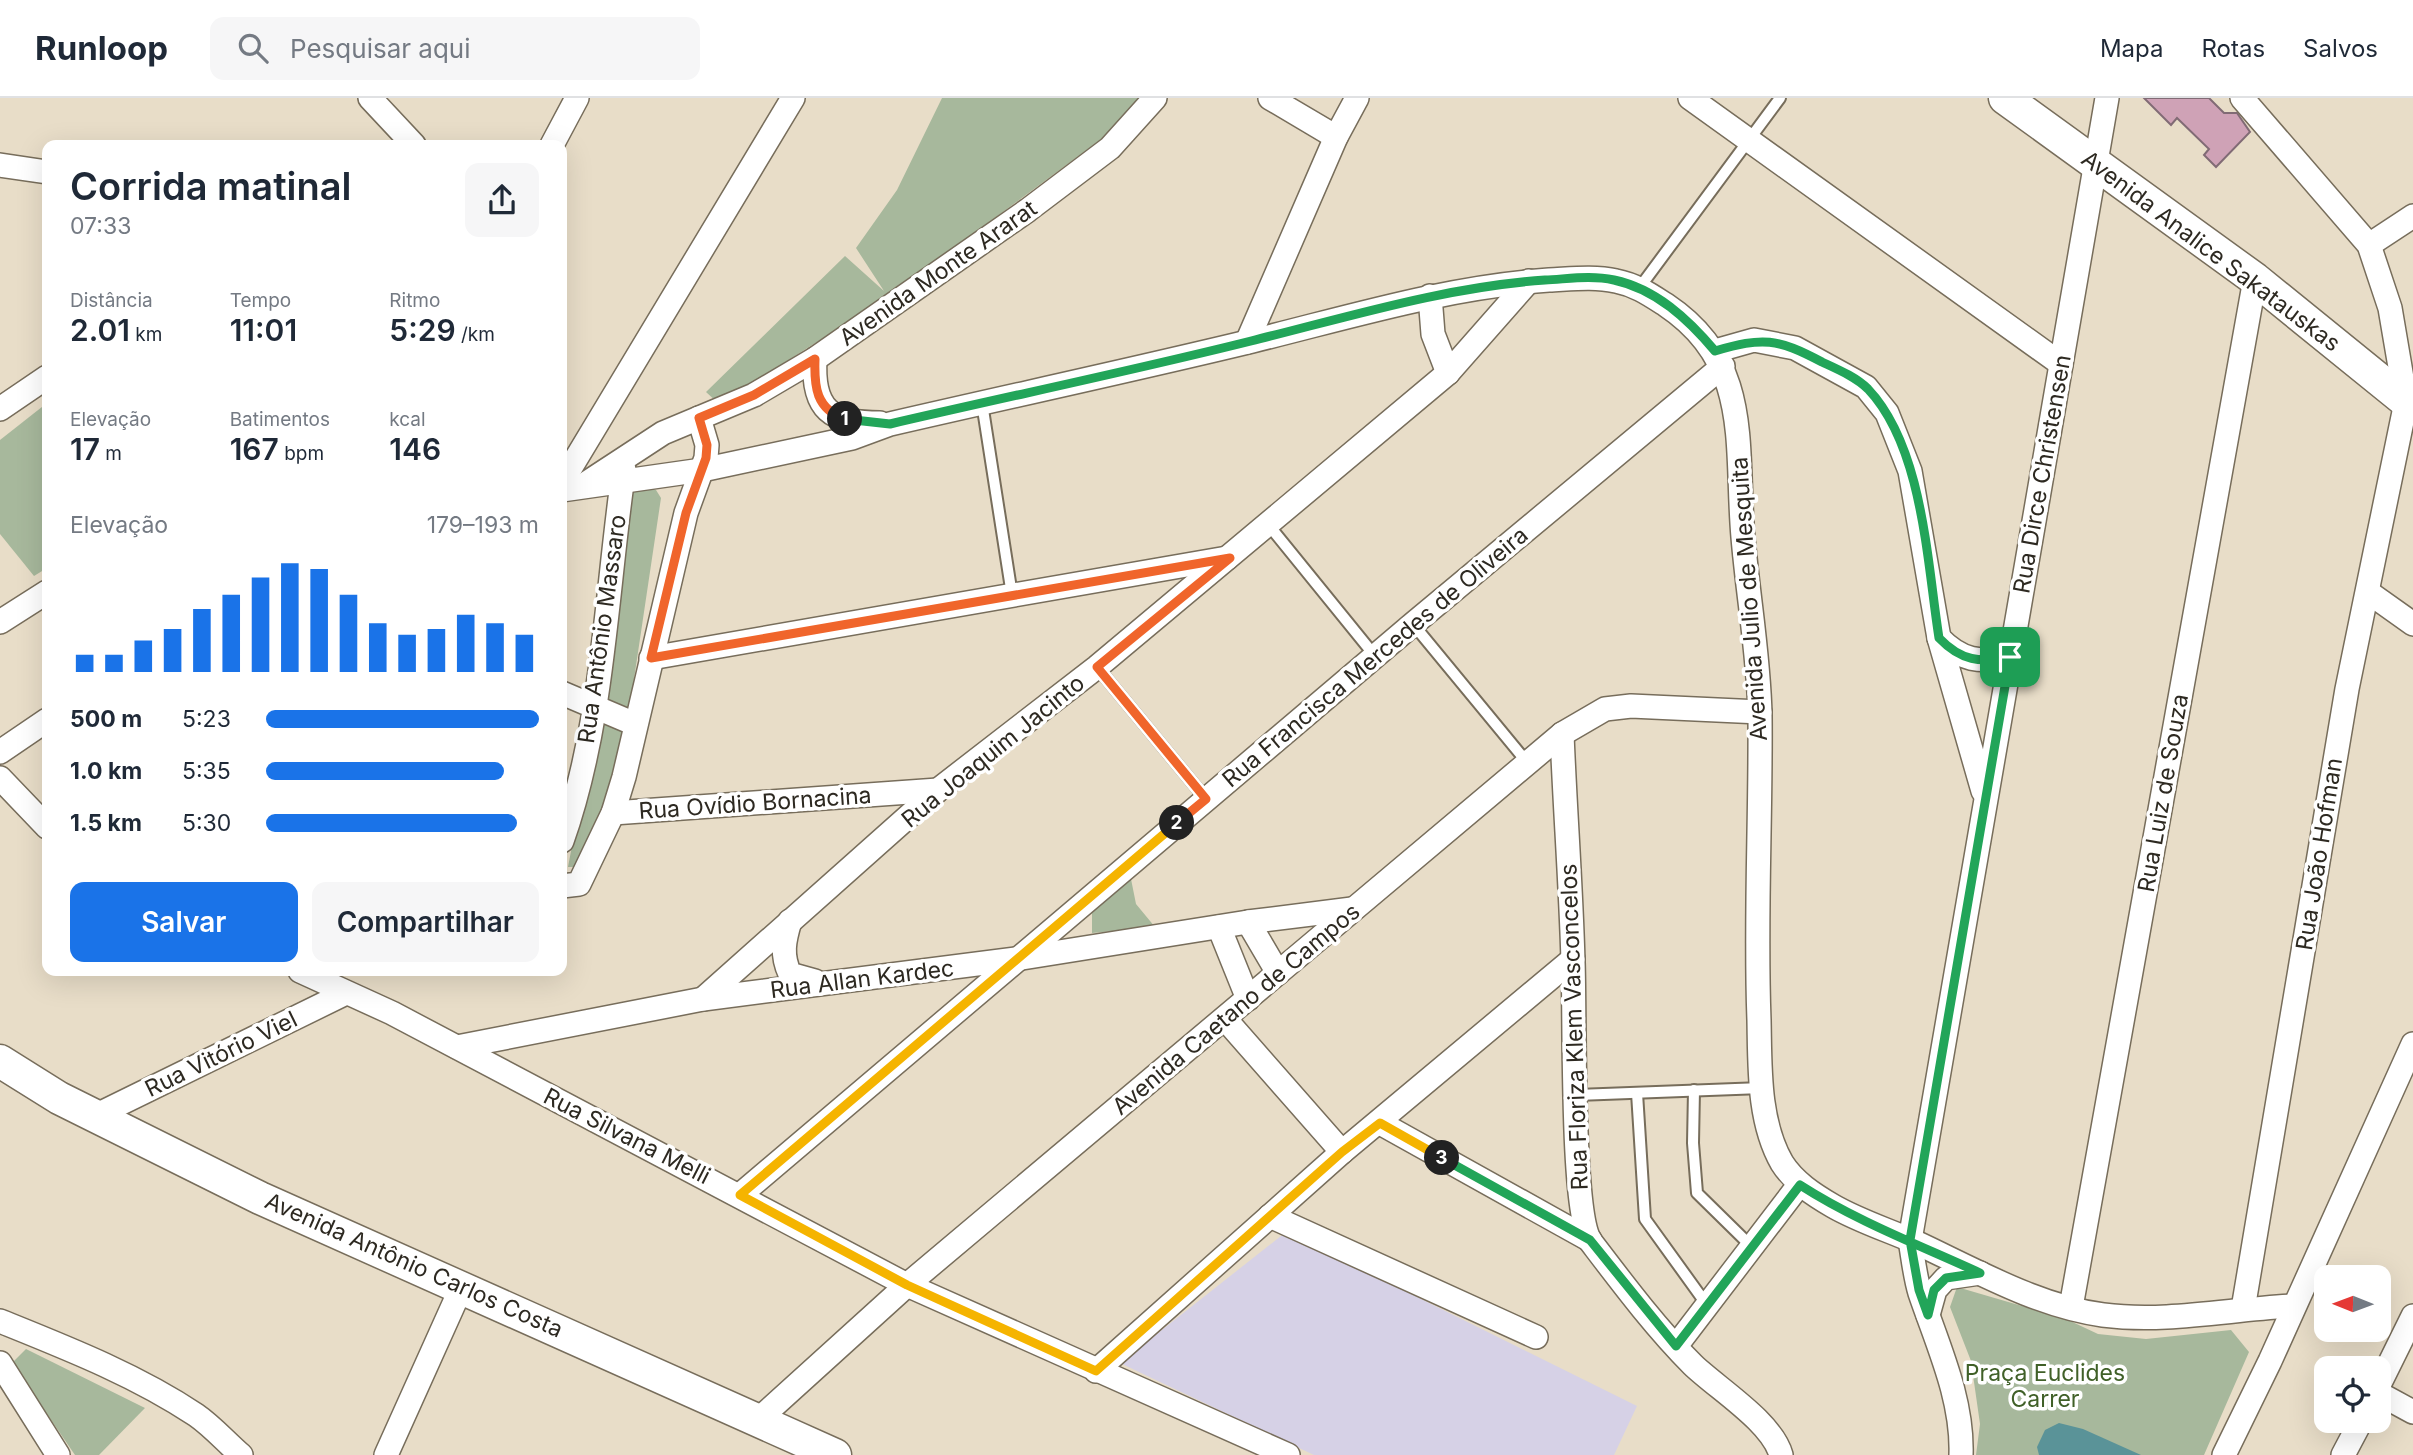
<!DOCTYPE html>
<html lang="pt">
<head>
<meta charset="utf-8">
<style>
  :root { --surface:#fff; --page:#f6f6f7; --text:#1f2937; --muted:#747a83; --line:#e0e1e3; --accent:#1a73e8 }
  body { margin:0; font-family:Inter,sans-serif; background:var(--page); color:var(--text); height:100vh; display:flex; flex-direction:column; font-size:26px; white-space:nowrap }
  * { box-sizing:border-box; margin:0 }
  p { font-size:23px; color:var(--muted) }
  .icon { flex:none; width:38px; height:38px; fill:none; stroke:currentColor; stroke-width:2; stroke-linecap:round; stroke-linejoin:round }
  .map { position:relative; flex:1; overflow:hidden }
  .drawer { position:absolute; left:42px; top:42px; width:525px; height:836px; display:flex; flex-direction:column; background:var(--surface); border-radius:14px; box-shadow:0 7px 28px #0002 }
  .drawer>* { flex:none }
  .needle { width:46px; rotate:271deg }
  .tools { position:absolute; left:2314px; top:1167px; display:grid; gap:14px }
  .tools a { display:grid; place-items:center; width:77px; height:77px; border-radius:14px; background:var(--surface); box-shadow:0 7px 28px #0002; font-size:35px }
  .pin { position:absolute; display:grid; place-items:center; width:60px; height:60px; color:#fff; margin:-30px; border-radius:14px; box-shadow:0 4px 10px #0006 }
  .km { position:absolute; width:35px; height:35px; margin:-18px; border-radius:50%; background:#222; color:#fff; font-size:19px; line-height:35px; text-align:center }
  .round { display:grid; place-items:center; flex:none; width:74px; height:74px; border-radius:14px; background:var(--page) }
  .summary { display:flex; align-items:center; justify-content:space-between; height:119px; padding:0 28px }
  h1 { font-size:38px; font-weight:600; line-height:52px }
  .metrics { display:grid; grid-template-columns:repeat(3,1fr); gap:10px; height:119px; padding:7px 28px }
  .metrics div { display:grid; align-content:center }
  .metrics b { font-size:30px; font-weight:600 }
  .metrics small { font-size:19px; font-weight:400 }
  .metrics p { font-size:19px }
  .chart { height:196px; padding:14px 28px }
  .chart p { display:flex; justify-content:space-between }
  .chart svg { width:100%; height:126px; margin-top:7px; stroke:var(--accent); stroke-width:6 }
  .cta { display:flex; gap:14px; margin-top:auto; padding:14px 28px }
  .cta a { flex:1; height:80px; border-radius:14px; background:var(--accent); color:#fff; font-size:28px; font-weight:600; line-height:80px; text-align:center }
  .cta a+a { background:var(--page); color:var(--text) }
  ul { padding:0 28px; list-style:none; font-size:23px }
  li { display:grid; grid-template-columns:112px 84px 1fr; align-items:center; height:52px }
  li i { height:18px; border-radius:9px; background:var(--accent) }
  header { display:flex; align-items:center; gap:42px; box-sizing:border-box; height:98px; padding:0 35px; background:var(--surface); border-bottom:2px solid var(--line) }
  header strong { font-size:33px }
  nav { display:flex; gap:38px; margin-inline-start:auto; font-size:24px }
  .search { width:490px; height:63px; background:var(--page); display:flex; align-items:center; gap:18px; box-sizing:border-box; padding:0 24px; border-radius:14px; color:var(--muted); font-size:26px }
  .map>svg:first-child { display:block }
  .education { fill:#d6d1e6 }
  .green { fill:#a7b89c }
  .water { fill:#5a9398 }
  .building { fill:#cfa2b6; stroke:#816b75; stroke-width:2 }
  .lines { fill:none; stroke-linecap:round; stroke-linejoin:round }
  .lane-casing { stroke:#776d5b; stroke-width:14 }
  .street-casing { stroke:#776d5b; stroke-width:26 }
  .secondary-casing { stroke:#776d5b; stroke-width:35 }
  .lane { stroke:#fff; stroke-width:10 }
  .street { stroke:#fff; stroke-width:23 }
  .secondary { stroke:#fff; stroke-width:32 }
  .split-1-casing { stroke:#fff; stroke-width:14 }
  .split-2-casing { stroke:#fff; stroke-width:14 }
  .split-3-casing { stroke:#fff; stroke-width:14 }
  .split-4-casing { stroke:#fff; stroke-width:14 }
  .split-1 { stroke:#22a559; stroke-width:9 }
  .split-2 { stroke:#f0652b; stroke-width:9 }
  .split-3 { stroke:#f5b400; stroke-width:9 }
  .split-4 { stroke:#22a559; stroke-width:9 }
  .labels { text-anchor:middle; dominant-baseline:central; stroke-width:7; stroke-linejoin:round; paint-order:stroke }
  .street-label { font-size:23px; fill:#2d2921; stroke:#fff }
  .park-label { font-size:23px; fill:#406028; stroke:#fff }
</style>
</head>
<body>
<header>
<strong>Runloop</strong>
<div class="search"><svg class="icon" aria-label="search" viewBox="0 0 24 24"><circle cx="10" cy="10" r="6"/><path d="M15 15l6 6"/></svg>Pesquisar aqui</div>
<nav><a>Mapa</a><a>Rotas</a><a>Salvos</a></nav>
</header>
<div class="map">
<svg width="2413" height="1357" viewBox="0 0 2413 1357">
  <rect width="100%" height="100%" fill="#e8ddc8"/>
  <polygon class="education" points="1286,1134 1637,1308 1614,1357 1314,1357 1120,1265"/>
  <g class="green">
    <polygon points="942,0 1138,0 1119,28 888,199 719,306 706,294 845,158 884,193 856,150 897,92"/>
    <polygon points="47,305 47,470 34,478 0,436 0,342"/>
    <polygon points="644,387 656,392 661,400 627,628 605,715 576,769 568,769 596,621 625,396"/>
    <polygon points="1130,776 1136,806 1155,829 1092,835 1092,813"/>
    <polygon points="1957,1189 2066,1221 2098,1236 2146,1241 2231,1232 2249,1254 2204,1357 1976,1357 1980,1326 1971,1263 1950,1209"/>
    <polygon points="26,1251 145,1310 99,1357 75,1357 12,1265"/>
  </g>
  <polygon class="water" points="2059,1325 2083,1331 2141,1357 2039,1357 2037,1349 2045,1332"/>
  <polygon class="building" points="2144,0 2209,0 2224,15 2237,15 2250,34 2216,69 2204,57 2209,51 2177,20 2171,27"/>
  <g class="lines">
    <g class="lane-casing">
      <g id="lane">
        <polyline points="1640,189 1780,0"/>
        <polyline points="982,305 1012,497"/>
        <polyline points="1267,425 1375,558"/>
        <polyline points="1413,526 1526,663"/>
        <polyline points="1097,569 1206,701"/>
        <polyline points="1694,992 1693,1045 1697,1095 1752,1149"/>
        <polyline points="1637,995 1645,1121 1707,1207"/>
        <polyline points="1577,997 1762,990"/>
      </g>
    </g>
    <g class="street-casing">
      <g id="street">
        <polyline points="370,0 414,47"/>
        <polyline points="1270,0 1336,39"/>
        <polyline points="1690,0 2061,266"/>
        <polyline points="2242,0 2369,147 2390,210 2406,304 2347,591 2243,1211"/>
        <polyline points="552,47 577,0"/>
        <polyline points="0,67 47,74"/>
        <polyline points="2369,147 2413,118"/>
        <polyline points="1430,198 1433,236 1448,275"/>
        <polyline points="1247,244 1336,39 1357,0"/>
        <polyline points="1715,253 1754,242 1795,250 1866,289 1887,315 1910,373 1939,540 1983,693"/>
        <path d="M 815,261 C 812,312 831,325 880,325"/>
        <polyline points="0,311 47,279"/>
        <polyline points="562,384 793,0"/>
        <polyline points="582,388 663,335 754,297 815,261 1028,112 1110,50 1155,0"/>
        <path d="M 562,392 L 702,372 L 852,340 L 890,326 C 1011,298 1132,272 1252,243 C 1350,219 1447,189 1549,182 C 1571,181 1594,178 1616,183 C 1636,187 1649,196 1666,207 C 1753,265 1735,348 1743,439 C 1748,499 1759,558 1760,618 C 1761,720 1755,821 1759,922 C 1760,969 1758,1023 1782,1065 C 1794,1084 1814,1097 1833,1108 C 1859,1123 1888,1132 1915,1144 C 1975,1172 2037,1208 2103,1217 C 2167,1225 2230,1211 2294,1208"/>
        <polyline points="2368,494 2413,526"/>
        <polyline points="0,524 47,494"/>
        <path d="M 1939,540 C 1961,563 1980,565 2010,559"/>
        <polyline points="651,560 1227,460"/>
        <polyline points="562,595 635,626"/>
        <path d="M 1562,636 C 1565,712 1571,788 1573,864 C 1575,911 1571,1117 1591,1144 C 1623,1186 1656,1230 1693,1267 C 1718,1291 1772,1324 1781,1357"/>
        <polyline points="0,654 47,622"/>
        <polyline points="0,680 47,729"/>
        <polyline points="613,715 938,692"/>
        <path d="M 562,743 C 604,624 606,494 624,371"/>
        <polyline points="562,788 579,786 613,715 624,679 686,415 706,360 707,347 699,320"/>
        <path d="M 790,823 C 784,843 781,857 790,876 L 815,883"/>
        <polyline points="1248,824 1278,875"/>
        <polyline points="1219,829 1248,901"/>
        <polyline points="300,873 392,915 907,1187 1288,1357"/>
        <polyline points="703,901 938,692 1097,569 1448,275 1529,183"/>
        <polyline points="1226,922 1342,1054"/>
        <polyline points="457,949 703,901 1016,861 1248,824 1352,811"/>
        <polyline points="97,1017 346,895"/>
        <polyline points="1380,1025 1590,1142"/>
        <polyline points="740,1097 1413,526 1723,268"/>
        <polyline points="1270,1118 1536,1239"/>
        <polyline points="2071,1209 2255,181"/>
        <polyline points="1928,1217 1935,1192 1946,1180 1980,1175"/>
        <path d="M 0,1223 C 67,1250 136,1277 196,1317 C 212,1328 226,1344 241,1357"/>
        <polyline points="1676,1248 1799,1087"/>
        <polyline points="0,1265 58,1357"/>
        <polyline points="1096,1273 1342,1054 1573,861"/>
        <polyline points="2378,1289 2413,1218"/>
        <polyline points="2378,1295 2413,1314"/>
        <polyline points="758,1322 907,1187 1562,636 1605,611 1631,608 1760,614"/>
        <polyline points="386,1357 462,1188"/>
        <path d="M 1961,1357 C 1963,1301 1938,1248 1920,1195 C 1915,1179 1913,1159 1910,1142 L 2107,0"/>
        <polyline points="2224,1357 2270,1263 2413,946"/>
        <polyline points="2343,1357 2361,1323"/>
      </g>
    </g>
    <g class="secondary-casing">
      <g id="secondary">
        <polyline points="2005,0 2255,181 2413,309"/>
        <polyline points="0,963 59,1000 260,1100 835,1357"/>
      </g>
    </g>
    <use href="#lane" class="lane"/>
    <use href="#street" class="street"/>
    <use href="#secondary" class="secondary"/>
  </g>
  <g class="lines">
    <g class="split-1-casing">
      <path id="split-1" d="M 845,321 L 890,326 C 1010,298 1131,273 1251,243 C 1348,219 1445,189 1545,182 C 1568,181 1591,177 1614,182 C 1656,191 1688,221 1715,253 C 1763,239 1777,240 1822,264 C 1837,271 1856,279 1868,291 C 1923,349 1927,464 1939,540 C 1961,563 1980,565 2010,559"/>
    </g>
    <g class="split-2-casing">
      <path id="split-2" d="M 845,321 C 816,311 814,289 815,261 L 754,297 L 699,320 L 707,347 L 706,360 L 686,415 L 651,560 L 1230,460 L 1097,569 L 1206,701 L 1177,725"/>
    </g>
    <g class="split-3-casing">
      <polyline id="split-3" points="1177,725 740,1097 907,1187 1096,1273 1342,1054 1380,1025 1442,1060"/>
    </g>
    <g class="split-4-casing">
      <path id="split-4" d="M 1442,1060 L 1590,1142 L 1676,1248 L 1800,1087 C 1856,1123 1919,1147 1980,1175 L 1946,1180 L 1934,1192 L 1928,1217 L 1919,1192 L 1910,1142 L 2010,559"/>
    </g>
    <use href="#split-1" class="split-1"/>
    <use href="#split-2" class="split-2"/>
    <use href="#split-3" class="split-3"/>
    <use href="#split-4" class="split-4"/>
  </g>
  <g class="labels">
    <g class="street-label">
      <text transform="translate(2211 153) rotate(37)">Avenida Analice Sakatauskas</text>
      <text transform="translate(938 175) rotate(-35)">Avenida Monte Ararat</text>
      <text transform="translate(2042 376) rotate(-80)">Rua Dirce Christensen</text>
      <text transform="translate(1749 501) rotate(-94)">Avenida Julio de Mesquita</text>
      <text transform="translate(602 531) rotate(-82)">Rua Antônio Massaro</text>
      <text transform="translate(1375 559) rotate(-40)">Rua Francisca Mercedes de Oliveira</text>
      <text transform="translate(993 653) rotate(-39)">Rua Joaquim Jacinto</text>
      <text transform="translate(2163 695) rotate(-80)">Rua Luiz de Souza</text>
      <text transform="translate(755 705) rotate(-4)">Rua Ovídio Bornacina</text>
      <text transform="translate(2319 756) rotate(-81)">Rua João Hofman</text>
      <text transform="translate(862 881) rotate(-7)">Rua Allan Kardec</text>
      <text transform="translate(1236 911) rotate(-40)">Avenida Caetano de Campos</text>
      <text transform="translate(1574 929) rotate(-92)">Rua Floriza Klem Vasconcelos</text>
      <text transform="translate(221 956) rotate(-26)">Rua Vitório Viel</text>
      <text transform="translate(627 1038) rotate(27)">Rua Silvana Melli</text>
      <text transform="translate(414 1167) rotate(24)">Avenida Antônio Carlos Costa</text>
    </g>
    <g class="park-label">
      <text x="2045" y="1275">Praça Euclides<tspan x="2045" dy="26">Carrer</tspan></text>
    </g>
  </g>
</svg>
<div class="tools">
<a><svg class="needle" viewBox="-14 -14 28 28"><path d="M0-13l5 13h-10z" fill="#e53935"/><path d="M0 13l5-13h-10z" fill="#747a83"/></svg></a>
<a><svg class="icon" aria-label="locate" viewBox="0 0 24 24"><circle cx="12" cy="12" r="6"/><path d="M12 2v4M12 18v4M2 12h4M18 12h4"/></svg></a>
</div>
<div class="pin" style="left:2010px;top:559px;background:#1e9e55"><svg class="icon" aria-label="arrive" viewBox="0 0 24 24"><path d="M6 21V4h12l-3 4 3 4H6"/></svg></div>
<b class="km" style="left:845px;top:321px">1</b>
<b class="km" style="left:1177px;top:725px">2</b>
<b class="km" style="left:1442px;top:1060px">3</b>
<section class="drawer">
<div class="summary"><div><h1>Corrida matinal</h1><p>07:33</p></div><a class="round"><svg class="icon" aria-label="share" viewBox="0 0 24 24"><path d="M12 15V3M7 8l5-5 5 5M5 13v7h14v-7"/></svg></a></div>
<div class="metrics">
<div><p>Distância</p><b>2.01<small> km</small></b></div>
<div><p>Tempo</p><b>11:01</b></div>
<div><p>Ritmo</p><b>5:29<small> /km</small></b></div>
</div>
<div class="metrics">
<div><p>Elevação</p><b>17<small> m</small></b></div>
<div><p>Batimentos</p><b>167<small> bpm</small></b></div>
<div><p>kcal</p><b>146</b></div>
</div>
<div class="chart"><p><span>Elevação</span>179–193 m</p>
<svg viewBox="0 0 160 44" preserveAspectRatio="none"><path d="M5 44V38M15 44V38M25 44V33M35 44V29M45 44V22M55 44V17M65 44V11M75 44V6M85 44V8M95 44V17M105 44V27M115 44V31M125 44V29M135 44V24M145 44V27M155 44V31"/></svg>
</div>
<ul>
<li><b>500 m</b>5:23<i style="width:100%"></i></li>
<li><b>1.0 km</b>5:35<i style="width:87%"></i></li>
<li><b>1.5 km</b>5:30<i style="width:92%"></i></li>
</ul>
<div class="cta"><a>Salvar</a><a>Compartilhar</a></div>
</section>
</div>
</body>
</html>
